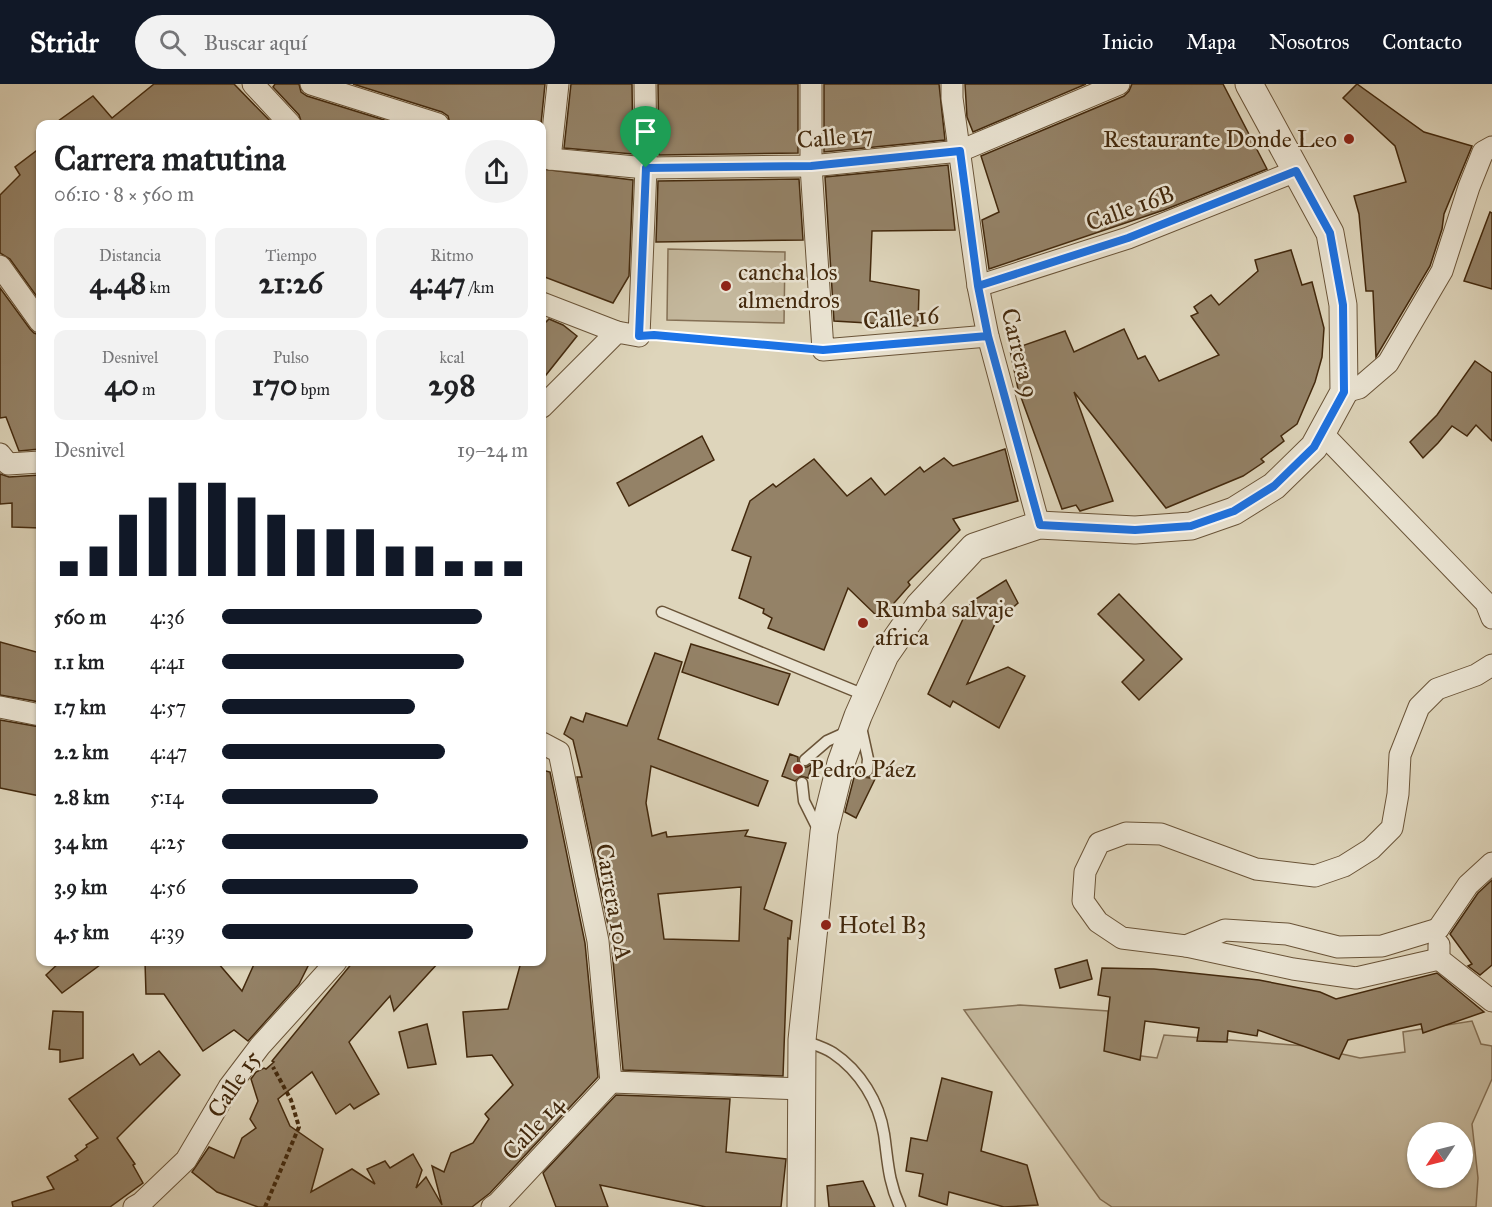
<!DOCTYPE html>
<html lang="es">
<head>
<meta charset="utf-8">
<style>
  :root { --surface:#fff; --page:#f2f2f2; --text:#202124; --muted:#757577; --accent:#111827 }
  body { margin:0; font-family:"IM FELL Great Primer",serif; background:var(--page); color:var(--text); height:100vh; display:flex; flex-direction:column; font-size:22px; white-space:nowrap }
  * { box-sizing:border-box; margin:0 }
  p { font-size:20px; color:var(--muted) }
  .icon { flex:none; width:33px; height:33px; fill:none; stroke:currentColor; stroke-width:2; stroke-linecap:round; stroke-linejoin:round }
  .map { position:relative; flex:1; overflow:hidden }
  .drawer { position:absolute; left:36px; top:36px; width:510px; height:846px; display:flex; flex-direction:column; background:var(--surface); border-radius:12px; box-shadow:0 2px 4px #0004 }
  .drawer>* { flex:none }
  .needle { width:39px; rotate:235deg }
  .tools { position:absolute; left:1407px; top:1038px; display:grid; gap:12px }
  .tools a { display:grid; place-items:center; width:66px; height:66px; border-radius:50%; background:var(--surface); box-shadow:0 2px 4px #0004; font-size:30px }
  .pin { position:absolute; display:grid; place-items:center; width:51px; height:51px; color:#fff; margin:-62px -26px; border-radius:50% 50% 50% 0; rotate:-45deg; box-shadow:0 0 6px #0007 }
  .pin .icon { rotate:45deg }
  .round { display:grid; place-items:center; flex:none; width:63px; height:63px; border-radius:32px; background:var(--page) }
  .summary { display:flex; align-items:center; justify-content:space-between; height:102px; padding:0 18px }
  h1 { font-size:33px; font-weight:700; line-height:45px }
  .stats { display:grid; grid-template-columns:repeat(3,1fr); gap:9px; height:102px; padding:6px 18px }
  .stats div { display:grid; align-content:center; border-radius:12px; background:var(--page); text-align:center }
  .stats b { font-size:30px; font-weight:700 }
  .stats small { font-size:16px; font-weight:400 }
  .stats p { font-size:16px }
  .chart { height:168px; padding:12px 18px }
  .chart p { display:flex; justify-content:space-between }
  .chart svg { width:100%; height:108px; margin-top:6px; stroke:var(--accent); stroke-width:6 }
  ul { padding:0 18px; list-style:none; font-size:20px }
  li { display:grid; grid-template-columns:96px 72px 1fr; align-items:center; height:45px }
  li i { height:15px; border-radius:8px; background:var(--accent) }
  header { display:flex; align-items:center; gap:36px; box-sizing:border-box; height:84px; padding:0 30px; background:var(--accent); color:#fff }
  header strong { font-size:28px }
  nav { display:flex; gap:33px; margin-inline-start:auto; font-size:21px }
  .search { width:420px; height:54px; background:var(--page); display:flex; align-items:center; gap:15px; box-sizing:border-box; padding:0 21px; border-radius:33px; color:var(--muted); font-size:22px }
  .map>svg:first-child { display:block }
  .green { fill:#c4b89d; stroke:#847055; stroke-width:1.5; fill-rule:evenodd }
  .building { fill:#948267; stroke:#43290d; stroke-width:1.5; fill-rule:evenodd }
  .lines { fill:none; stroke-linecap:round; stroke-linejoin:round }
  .service-casing { stroke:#6a5438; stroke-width:13 }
  .minor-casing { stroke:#6a5438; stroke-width:23 }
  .tertiary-casing { stroke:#6a5438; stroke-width:29 }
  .path { stroke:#43290d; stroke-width:4; stroke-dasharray:4.5 3; stroke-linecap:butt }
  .service { stroke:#eae4d3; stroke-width:10 }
  .minor { stroke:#eae4d3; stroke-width:21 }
  .tertiary { stroke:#eae4d3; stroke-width:27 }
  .route-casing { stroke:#fff; stroke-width:12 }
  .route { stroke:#1a73e8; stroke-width:8 }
  .poi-dot { fill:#8f2418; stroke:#eae4d3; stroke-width:2 }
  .labels { text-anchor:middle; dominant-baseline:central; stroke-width:5; stroke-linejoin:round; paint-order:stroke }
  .street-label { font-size:24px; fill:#43290d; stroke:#eae4d3 }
  .poi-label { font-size:24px; fill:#43290d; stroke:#eae4d3; text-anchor:start }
</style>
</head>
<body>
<header>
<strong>Stridr</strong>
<div class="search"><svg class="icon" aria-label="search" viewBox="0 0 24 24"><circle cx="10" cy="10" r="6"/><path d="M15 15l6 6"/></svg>Buscar aquí</div>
<nav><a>Inicio</a><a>Mapa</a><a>Nosotros</a><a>Contacto</a></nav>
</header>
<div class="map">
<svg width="1492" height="1123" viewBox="0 0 1492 1123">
  <rect width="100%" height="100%" fill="#ded5bb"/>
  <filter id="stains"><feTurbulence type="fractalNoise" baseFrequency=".00333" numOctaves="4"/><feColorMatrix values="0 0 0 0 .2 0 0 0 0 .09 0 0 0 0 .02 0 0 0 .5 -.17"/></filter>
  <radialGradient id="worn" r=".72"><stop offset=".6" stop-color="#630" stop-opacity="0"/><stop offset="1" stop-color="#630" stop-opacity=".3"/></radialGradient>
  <g class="green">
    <polygon points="668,165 785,168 784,239 667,236"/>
    <path d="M 1020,921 L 1108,927 L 1110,968 L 1157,974 L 1164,951 L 1306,962 L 1360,974 L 1405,968 L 1403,948 L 1472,937 L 1481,960 L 1492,962 L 1492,995 L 1472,1040 L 1478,1094 L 1476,1123 L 1112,1123 L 1100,1115 L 964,926 ZM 1418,1048 L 1462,1048 L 1462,1094 L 1418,1094 Z"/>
  </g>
  <g class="building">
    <polygon points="154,0 234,0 273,40 54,40 93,12 112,34"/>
    <polygon points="275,0 299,0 301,8 307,12 397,40 302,40 299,31 273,3"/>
    <polygon points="353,0 545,0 541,40 450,40 448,32 442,28"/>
    <polygon points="571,0 632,0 633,70 564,64"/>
    <polygon points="658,0 798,0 798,69 659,71"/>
    <polygon points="824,0 939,0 945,56 824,68"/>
    <polygon points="965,0 1086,0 973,48 967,33"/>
    <polygon points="1132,0 1223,0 1267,85 1164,126 989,185 982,136 999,128 981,72 1124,12 1129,7"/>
    <polygon points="1357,0 1424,48 1472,62 1444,130 1442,145 1430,182 1376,273 1373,207 1366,207 1359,130 1354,112 1406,98 1395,62 1343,14"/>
    <polygon points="40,64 40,217 10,175 0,169 0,111 20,91 15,83"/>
    <polygon points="948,81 955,146 872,147 870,197 919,206 918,242 834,237 825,93"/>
    <polygon points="542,85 633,96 629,192 613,219 542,192"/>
    <polygon points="799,95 803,156 656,158 658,97"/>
    <polygon points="1490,128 1492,129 1492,205 1464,197"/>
    <polygon points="1291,166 1302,201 1312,198 1324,244 1322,273 1315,298 1297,340 1281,352 1284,357 1261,375 1264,378 1243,392 1166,424 1074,308 1113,417 1080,427 1076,421 1062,425 1018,305 1010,266 1065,247 1074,268 1124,245 1138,275 1145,272 1159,297 1219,271 1191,232 1198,229 1194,223 1211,211 1219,221 1258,187 1255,176"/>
    <polygon points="0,204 30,245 34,249 40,251 40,365 19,367 6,333 0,334"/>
    <polygon points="549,235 563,241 577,252 542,296 542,242"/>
    <polygon points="1475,277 1492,289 1492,357 1476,341 1467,352 1452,342 1438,359 1423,374 1410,358 1437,331"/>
    <polygon points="702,352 714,376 629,422 617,399"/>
    <polygon points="1005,365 1018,417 953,435 960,446 908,498 910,501 880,535 848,504 824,566 768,544 772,534 763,529 764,525 739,514 751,473 732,466 750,417 773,400 776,403 814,375 847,412 871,394 885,411 920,383 924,388 944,374 953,382"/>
    <polygon points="0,390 9,393 40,391 40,444 12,443 12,419 0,420"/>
    <polygon points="1006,496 1018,519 995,540 967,600 1008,583 1025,592 999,644 953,617 950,623 928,610 971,518"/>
    <polygon points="1119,510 1182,575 1139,616 1122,598 1144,576 1098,530"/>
    <polygon points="0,558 40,569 40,618 0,611"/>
    <polygon points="691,560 790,590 778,621 682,588"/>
    <path d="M 655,569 L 682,578 L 658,655 L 768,697 L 758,722 L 651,682 L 646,719 L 652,752 L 666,748 L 667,753 L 748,746 L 745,752 L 786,759 L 764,825 L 792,837 L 790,855 L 788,854 L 783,992 L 623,986 L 611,855 L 577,693 L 582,693 L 573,656 L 564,650 L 571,633 L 583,638 L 586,629 L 627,642 ZM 741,803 L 739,857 L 664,855 L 658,810 Z"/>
    <polygon points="0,636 40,643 40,712 0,704"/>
    <polygon points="790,670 798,673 798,678 802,683 807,683 812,680 808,694 801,692 795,697 782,692"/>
    <polygon points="857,682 860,683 860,690 863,693 870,694 874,690 877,691 856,734 845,728"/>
    <polygon points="542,686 550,688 585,859 598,993 490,1109 472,1123 258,1123 217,1108 192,1088 209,1063 234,1074 242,1054 256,1044 250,1035 258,1017 251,995 256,988 264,984 266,985 274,978 272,977 353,878 439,878 394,927 390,912 349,958 379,1010 354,1025 350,1020 336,1030 312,988 278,1015 290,1042 323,1065 311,1108 352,1085 375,1100 367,1085 385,1077 390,1084 413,1070 422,1086 416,1104 426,1093 442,1121 432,1082 444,1088 451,1069 473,1059 489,1035 485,1030 513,1001 492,971 467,973 463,928 508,925 521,878 542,878"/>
    <polygon points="1492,796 1492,881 1480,891 1468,882 1472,880 1450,850 1478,809"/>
    <polygon points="1087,876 1092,895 1060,904 1055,885"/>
    <polygon points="60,878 104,878 62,909 46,891"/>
    <polygon points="145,878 218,879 242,907 255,878 310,878 299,900 248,957 234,946 203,967 164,910 146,910"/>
    <polygon points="1102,884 1154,885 1259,896 1320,908 1336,915 1437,889 1484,928 1423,949 1421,940 1348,956 1339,975 1258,946 1257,952 1228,947 1227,958 1197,957 1199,944 1145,937 1140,976 1104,967 1110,913 1098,911"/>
    <polygon points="53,927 83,928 83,974 60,978 60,966 49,965"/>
    <polygon points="427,940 436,980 408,984 399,948"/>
    <polygon points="159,967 180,991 117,1054 135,1080 133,1081 143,1099 110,1123 13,1123 12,1118 54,1105 47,1093 78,1076 75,1072 87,1063 86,1061 98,1054 69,1015 133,970 140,981"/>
    <polygon points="942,994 992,1008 981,1067 1027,1081 1038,1121 1004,1123 949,1108 947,1121 919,1112 923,1090 906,1087 911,1054 927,1057"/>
    <polygon points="616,1011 730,1015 726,1068 786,1075 781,1123 706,1123 600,1101 608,1123 556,1123 543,1089"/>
    <polygon points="863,1097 875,1123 829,1123 827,1102"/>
  </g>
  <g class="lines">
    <g class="service-casing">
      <g id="service">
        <polyline points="662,528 867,612"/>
        <polyline points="861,643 868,675 867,687"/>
        <polyline points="805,676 827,657 847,648"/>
        <polyline points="802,699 804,717 820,749"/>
        <path d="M 802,956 C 812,960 824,963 833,969 C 860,987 879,1018 884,1050 C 888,1077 888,1097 900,1123"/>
      </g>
    </g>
    <g class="minor-casing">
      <g id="minor">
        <polyline points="253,0 290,40"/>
        <polyline points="311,0 438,40"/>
        <polyline points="811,0 811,82 823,266 988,252"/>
        <polyline points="952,0 952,14 978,202 988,252 1039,441"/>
        <polyline points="542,72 550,75 646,84 811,82 960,67 1119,0"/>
        <polyline points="550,75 558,0"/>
        <polyline points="0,182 40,238"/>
        <polyline points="978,202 1128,154 1296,87"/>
        <polyline points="542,219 617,248"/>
        <polyline points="1344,308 1359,304 1388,279 1442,187 1469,103 1483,68 1492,63"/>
        <polyline points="542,323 617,248 639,252 646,84 645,0"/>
        <polyline points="1322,349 1486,519 1492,534"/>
        <polyline points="0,370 8,380 40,378"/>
        <polyline points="0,623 40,631"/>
        <polyline points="542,659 559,668 598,857 611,998"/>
        <polyline points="1438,845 1382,862 1338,863 1287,850 1225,846 1186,862 1122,854 1098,838 1083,817 1085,788 1099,759 1126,749 1161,750 1256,785 1315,792 1344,782 1371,765 1392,744 1398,710 1400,671 1419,623 1437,605 1476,591 1492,581"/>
        <polyline points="1438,845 1468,801 1492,779"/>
        <polyline points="1439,861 1439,875 1492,917"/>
        <polyline points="1186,862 1293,885 1356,894 1439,875"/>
        <polyline points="611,998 802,1005"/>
        <polyline points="134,1123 141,1119 186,1076 229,1003 260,962 336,878"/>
        <polyline points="492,1123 498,1119 611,998"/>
      </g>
    </g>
    <g class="tertiary-casing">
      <polyline id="tertiary" points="801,1123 802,956 824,748 841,679 858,632 885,571 919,522 974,463 1039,441 1135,446 1191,442 1234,427 1274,402 1314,363 1344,308 1343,221 1330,149 1249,0"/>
    </g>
    <g class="path">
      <polyline points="661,252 800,264"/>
      <polyline points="265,1123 299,1043 291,1016 273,983"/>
    </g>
    <use href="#service" class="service"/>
    <use href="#minor" class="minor"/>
    <use href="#tertiary" class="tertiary"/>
  </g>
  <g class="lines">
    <g class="route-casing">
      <polyline id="route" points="646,84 811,82 960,67 978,202 988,252 1040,441 1135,446 1191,442 1234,427 1274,402 1314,363 1344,308 1343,221 1330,149 1296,87 1128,154 978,202 988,252 823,266 654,251 639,252 646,84"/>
    </g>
    <use href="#route" class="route"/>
  </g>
  <g class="poi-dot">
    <circle cx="1349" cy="55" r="6"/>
    <circle cx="726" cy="202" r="6"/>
    <circle cx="863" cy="539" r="6"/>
    <circle cx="798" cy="685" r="6"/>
    <circle cx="826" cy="841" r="6"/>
  </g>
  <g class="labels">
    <g class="street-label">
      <text transform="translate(835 53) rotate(-5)">Calle 17</text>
      <text transform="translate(1130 124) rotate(-20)">Calle 16B</text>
      <text transform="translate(901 234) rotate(-5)">Calle 16</text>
      <text transform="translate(1020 269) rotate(76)">Carrera 9</text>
      <text transform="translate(614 818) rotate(80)">Carrera 10A</text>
      <text transform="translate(234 1000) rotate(-56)">Calle 15</text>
      <text transform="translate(533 1044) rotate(-47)">Calle 14</text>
    </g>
    <g class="poi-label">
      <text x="1337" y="55" text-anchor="end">Restaurante Donde Leo</text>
      <text x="738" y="188">cancha los<tspan x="738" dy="28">almendros</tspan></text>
      <text x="875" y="525">Rumba salvaje<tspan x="875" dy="28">africa</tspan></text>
      <text x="810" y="685">Pedro Páez</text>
      <text x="838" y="841">Hotel B3</text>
    </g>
  </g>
  <rect width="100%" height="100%" filter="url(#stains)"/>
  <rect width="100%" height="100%" fill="url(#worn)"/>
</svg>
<div class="tools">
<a><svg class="needle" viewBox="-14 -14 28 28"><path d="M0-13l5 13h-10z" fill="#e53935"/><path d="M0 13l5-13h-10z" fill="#757577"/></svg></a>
</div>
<div class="pin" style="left:646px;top:84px;background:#1e9e55"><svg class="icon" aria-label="arrive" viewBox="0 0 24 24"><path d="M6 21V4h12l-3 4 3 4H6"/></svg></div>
<section class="drawer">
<div class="summary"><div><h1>Carrera matutina</h1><p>06:10 · 8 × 560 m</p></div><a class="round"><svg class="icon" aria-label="share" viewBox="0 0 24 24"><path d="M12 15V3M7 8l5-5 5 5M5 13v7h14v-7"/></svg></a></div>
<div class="stats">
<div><p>Distancia</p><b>4.48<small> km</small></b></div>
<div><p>Tiempo</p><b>21:26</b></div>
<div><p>Ritmo</p><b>4:47<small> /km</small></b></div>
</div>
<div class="stats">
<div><p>Desnivel</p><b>40<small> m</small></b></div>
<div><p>Pulso</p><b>170<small> bpm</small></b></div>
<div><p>kcal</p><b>298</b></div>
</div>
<div class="chart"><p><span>Desnivel</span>19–24 m</p>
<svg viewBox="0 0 160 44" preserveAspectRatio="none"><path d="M5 44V38M15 44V32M25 44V19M35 44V12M45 44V6M55 44V6M65 44V12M75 44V19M85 44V25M95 44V25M105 44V25M115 44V32M125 44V32M135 44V38M145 44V38M155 44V38"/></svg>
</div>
<ul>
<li><b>560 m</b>4:36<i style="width:85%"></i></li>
<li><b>1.1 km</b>4:41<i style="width:79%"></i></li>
<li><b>1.7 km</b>4:57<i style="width:63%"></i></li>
<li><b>2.2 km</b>4:47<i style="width:73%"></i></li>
<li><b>2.8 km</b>5:14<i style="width:51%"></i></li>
<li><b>3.4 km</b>4:25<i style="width:100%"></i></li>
<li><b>3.9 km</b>4:56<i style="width:64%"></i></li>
<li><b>4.5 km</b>4:39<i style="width:82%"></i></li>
</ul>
</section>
</div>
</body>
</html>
